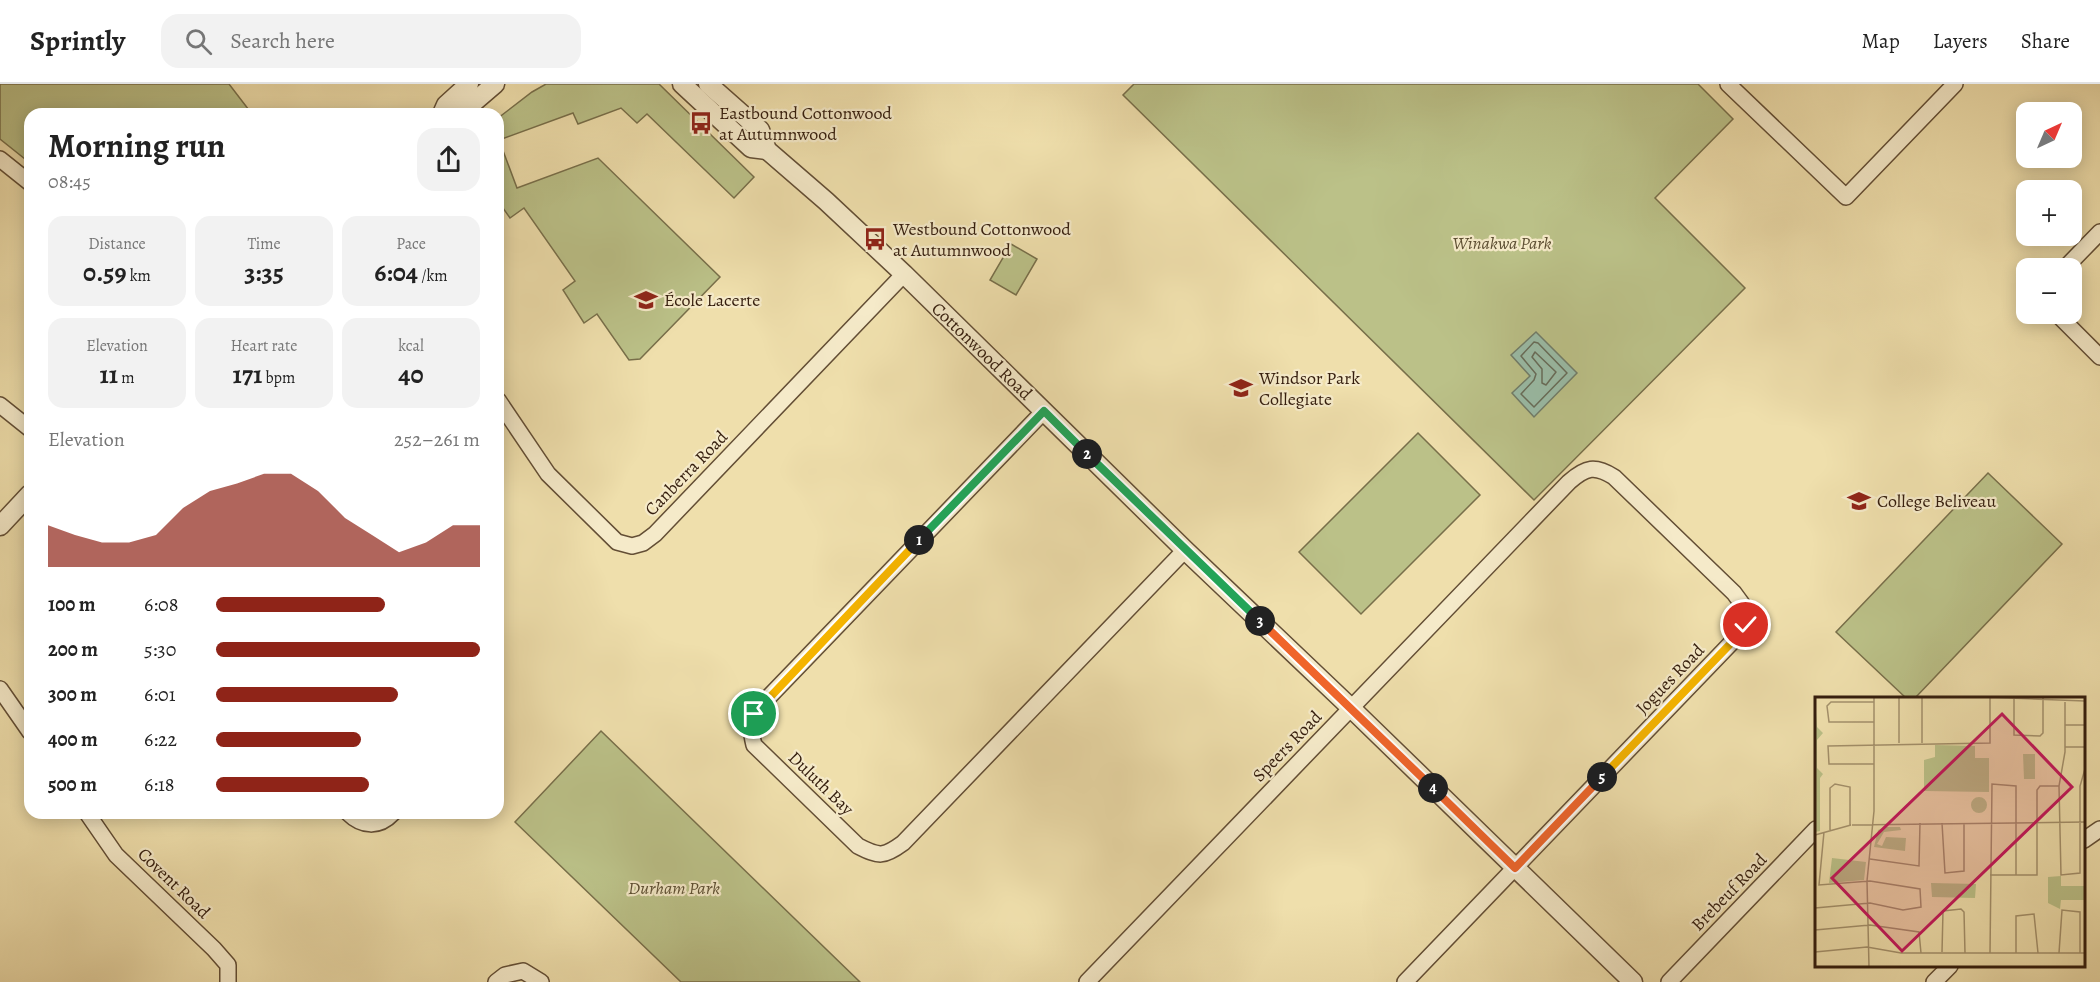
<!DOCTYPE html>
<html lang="en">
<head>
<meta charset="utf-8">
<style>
  :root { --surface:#fff; --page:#f2f2f2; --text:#222; --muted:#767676; --line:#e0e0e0; --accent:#8f2418 }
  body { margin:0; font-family:Alegreya,serif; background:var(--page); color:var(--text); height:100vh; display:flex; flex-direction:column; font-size:22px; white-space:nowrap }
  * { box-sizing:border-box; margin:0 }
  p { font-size:20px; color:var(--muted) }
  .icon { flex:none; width:33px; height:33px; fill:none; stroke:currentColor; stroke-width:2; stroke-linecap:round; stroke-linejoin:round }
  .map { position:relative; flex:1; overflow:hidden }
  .sheet { position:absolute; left:24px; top:24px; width:480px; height:711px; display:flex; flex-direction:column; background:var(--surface); border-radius:18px; box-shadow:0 3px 15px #0003 }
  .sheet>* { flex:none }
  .needle { width:39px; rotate:44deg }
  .buttons { position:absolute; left:2016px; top:18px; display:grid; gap:12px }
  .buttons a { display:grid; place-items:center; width:66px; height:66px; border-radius:12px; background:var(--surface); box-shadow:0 3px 15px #0003; font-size:30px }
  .pin { position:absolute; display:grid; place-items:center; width:51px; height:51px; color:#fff; margin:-26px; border:3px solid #fff; border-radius:50%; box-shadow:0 2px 6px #0007 }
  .km { position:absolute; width:30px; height:30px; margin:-15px; border-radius:50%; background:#222; color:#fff; font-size:16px; line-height:30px; text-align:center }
  .round { display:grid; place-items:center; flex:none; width:63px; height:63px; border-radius:18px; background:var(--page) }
  .headline { display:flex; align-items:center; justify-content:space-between; height:102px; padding:0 24px }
  h1 { font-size:33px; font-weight:600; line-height:45px }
  .figures { display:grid; grid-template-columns:repeat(3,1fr); gap:9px; height:102px; padding:6px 24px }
  .figures div { display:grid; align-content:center; border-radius:15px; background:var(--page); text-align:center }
  .figures b { font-size:26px; font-weight:600 }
  .figures small { font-size:16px; font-weight:400 }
  .figures p { font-size:16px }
  .chart { height:168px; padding:12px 24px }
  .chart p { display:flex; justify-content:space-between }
  .chart svg { width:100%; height:108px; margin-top:6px; fill:var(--accent); opacity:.7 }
  ul { padding:0 24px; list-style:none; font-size:20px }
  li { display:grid; grid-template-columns:96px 72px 1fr; align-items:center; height:45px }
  li i { height:15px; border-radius:8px; background:var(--accent) }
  header { display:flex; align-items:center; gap:36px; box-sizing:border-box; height:84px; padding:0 30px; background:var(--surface); border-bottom:2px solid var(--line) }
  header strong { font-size:28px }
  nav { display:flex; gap:33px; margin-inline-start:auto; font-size:21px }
  .search { width:420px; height:54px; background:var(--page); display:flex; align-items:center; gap:15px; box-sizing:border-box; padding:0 21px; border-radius:18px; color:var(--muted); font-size:22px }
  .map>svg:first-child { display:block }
  .green { fill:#bbc188; stroke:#786f4a; stroke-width:1.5 }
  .water { fill:#9abda8; stroke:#717d6a; stroke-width:1.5 }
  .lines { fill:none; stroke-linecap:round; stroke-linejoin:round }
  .shore { stroke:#676d5a; stroke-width:1.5 }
  .minor-casing { stroke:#634e35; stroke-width:18 }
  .tertiary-casing { stroke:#634e35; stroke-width:21 }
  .minor { stroke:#f5eac9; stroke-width:15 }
  .tertiary { stroke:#f5eac9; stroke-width:18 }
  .split-1-casing { stroke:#fff; stroke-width:12 }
  .split-2-casing { stroke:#fff; stroke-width:12 }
  .split-3-casing { stroke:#fff; stroke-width:12 }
  .split-4-casing { stroke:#fff; stroke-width:12 }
  .split-5-casing { stroke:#fff; stroke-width:12 }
  .split-6-casing { stroke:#fff; stroke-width:12 }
  .split-1 { stroke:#f5b400; stroke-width:8 }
  .split-2 { stroke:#22a559; stroke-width:8 }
  .split-3 { stroke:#22a559; stroke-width:8 }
  .split-4 { stroke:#f0652b; stroke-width:8 }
  .split-5 { stroke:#f0652b; stroke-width:8 }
  .split-6 { stroke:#f5b400; stroke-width:8 }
  .labels { text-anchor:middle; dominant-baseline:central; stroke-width:4.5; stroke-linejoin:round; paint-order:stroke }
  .poi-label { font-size:18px; fill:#341d0d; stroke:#f5eac9; text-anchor:start }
  .park-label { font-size:18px; font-style:italic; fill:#5c4e32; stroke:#f5eac9 }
  .street-label { font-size:18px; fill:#341d0d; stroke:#f5eac9 }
  .inset-road { fill:none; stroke:#a4916c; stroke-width:1.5 }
  .view { fill:#c2185b; fill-opacity:0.15; stroke:#c2185b; stroke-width:3 }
  .inset-edge { fill:none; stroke:#341d0d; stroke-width:3 }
</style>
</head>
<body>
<header>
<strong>Sprintly</strong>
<div class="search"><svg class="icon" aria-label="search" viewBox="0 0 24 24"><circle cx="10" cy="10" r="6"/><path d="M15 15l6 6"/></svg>Search here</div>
<nav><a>Map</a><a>Layers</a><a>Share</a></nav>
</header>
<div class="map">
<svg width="2100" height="898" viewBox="0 0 2100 898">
  <rect width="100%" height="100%" fill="#efdfac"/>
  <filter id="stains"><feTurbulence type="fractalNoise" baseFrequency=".00333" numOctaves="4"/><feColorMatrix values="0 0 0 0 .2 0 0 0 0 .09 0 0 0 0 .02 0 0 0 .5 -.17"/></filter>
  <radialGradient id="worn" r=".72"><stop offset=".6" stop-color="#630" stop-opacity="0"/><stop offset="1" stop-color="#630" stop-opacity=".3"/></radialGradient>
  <g class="green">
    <polygon points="0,0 229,0 252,30 30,30 30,79 0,55"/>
    <polygon points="546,0 659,0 754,93 734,114 647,30 637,39 621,24 578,40 573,29 499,56 517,104 598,74 720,193 640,275 629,276 597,230 584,239 563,206 575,197 524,124 510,134 498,117 498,34 532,8"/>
    <polygon points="1134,0 1698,0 1733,35 1655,114 1745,204 1534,416 1123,11"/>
    <polygon points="1011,160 1037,175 1016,211 990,196"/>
    <polygon points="1418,349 1480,411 1361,530 1299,468"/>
    <polygon points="1988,389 2062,460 1915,614 1906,614 1836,548"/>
    <polygon points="601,647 860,898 681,898 515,738"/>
  </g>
  <polygon class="water" points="1536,248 1577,289 1534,333 1512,309 1530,292 1511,271"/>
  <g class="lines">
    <g class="shore">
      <polygon points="1534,258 1538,259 1567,289 1534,323 1521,310 1534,296 1536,290 1521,272"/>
      <polygon points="1535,268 1556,288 1546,301 1542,299 1542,285 1532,273"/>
    </g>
    <g class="minor-casing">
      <g id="minor">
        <polyline points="1728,0 1846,113 1955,0"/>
        <polyline points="0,75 30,99"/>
        <polyline points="2065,184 2100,148"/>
        <polyline points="2057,230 2100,273"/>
        <polyline points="498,316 548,390 617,458 632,462 643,459 655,450 904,190"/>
        <polyline points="0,321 30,345"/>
        <path d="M 1044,327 L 764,618 C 750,635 749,641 754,661 L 858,762 C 879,773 884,773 903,759 L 1185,466"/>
        <polyline points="0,605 30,648"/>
        <polyline points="87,729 116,771 214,865 228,881 228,898"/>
        <path d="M 348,729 C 362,743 379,744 393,729"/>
        <polyline points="2084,756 2100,745"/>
        <polyline points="496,898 505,891 523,887 541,898"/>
        <path d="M 1087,898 L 1569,398 C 1586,383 1595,381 1614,393 L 1734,509 L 1745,524 L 1746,541 L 1735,555 L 1405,898"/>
        <polyline points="1669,898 1816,745"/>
        <polyline points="1934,898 1950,882"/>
      </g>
    </g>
    <g class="tertiary-casing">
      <g id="tertiary">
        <polyline points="682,0 751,64 767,66"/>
        <polyline points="708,0 760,46 767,66 826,117 904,190 1185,466 1351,624 1633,898"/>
        <polyline points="442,30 446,21 469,0"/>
        <polyline points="460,30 495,0"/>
        <polyline points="0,442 30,410"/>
      </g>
    </g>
    <use href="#minor" class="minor"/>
    <use href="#tertiary" class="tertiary"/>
  </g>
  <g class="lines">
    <g class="split-1-casing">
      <polyline id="split-1" points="754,630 919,456"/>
    </g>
    <g class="split-2-casing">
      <polyline id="split-2" points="919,456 1044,327 1087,370"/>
    </g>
    <g class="split-3-casing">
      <polyline id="split-3" points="1087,370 1260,537"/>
    </g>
    <g class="split-4-casing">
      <polyline id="split-4" points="1260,537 1433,704"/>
    </g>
    <g class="split-5-casing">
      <polyline id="split-5" points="1433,704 1515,784 1602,693"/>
    </g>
    <g class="split-6-casing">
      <polyline id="split-6" points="1602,693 1735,555 1746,541"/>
    </g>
    <use href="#split-1" class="split-1"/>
    <use href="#split-2" class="split-2"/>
    <use href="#split-3" class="split-3"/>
    <use href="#split-4" class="split-4"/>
    <use href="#split-5" class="split-5"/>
    <use href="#split-6" class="split-6"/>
  </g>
  <defs>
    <g id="bus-bare" transform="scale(1.8)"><path d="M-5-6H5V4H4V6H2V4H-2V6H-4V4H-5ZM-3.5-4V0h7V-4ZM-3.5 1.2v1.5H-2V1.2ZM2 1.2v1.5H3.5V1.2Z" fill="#8f2418" stroke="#f5eac9" stroke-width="2.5" paint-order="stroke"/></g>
    <g id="school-bare" transform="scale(1.8)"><path d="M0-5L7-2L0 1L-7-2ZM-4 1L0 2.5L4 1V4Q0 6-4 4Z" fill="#8f2418" stroke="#f5eac9" stroke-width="2.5" paint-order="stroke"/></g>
  </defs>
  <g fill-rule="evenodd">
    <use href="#bus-bare" x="701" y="39"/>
    <use href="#bus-bare" x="875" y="155"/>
    <use href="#school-bare" x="646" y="216"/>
    <use href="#school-bare" x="1241" y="304"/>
    <use href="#school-bare" x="1859" y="417"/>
  </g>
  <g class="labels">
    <g class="poi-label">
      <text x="719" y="29">Eastbound Cottonwood<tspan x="719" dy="21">at Autumnwood</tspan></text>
      <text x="893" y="145">Westbound Cottonwood<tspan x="893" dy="21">at Autumnwood</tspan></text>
      <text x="664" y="216">École Lacerte</text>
      <text x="1259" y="294">Windsor Park<tspan x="1259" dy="21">Collegiate</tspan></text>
      <text x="1877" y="417">College Beliveau</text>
    </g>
    <g class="park-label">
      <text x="1502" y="159">Winakwa Park</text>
      <text x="674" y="804">Durham Park</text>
    </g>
    <g class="street-label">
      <text transform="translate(982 267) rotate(44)">Cottonwood Road</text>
      <text transform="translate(686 389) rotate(-46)">Canberra Road</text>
      <text transform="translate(1670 595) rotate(-46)">Jogues Road</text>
      <text transform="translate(1287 662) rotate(-46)">Speers Road</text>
      <text transform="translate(821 699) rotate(44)">Duluth Bay</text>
      <text transform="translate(174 799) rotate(44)">Covent Road</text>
      <text transform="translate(1729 808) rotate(-46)">Brebeuf Road</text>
    </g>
  </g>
  <g transform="translate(1815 613)">
    <rect width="270" height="270" fill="#efdfac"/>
    <path d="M 0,0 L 2,30 L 8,36 L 2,43 L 2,71 L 8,77 L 5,81 L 5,134 L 0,135 ZM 120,48 L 160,49 L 160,61 L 174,61 L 174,95 L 109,94 L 109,63 L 120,60 ZM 208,57 L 220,57 L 220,82 L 209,82 ZM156 108a8 8 0 1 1 16 0a8 8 0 1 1-16 0ZM 70,130 L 85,130 L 86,133 L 69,135 L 62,147 L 67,149 L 71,140 L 91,141 L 90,154 L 59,150 L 63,133 ZM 17,161 L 51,165 L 49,183 L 14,186 ZM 246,179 L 246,189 L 270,189 L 270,203 L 246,203 L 245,212 L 233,206 L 233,180 ZM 116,186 L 161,187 L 160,201 L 117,200 Z" fill="#bbc188"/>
    <path class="inset-road" d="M 84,0 L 84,46M 107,0 L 107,46M 169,0 L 270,4M 199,2 L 199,38 L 225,39 L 228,36 L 228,0M 250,5 L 250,55 L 244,89 L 246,178 L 265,176 L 265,89 L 270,72M 59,25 L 14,25 L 12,9 L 16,5 L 59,5M 250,28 L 270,28M 250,50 L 270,50M 59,67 L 14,67 L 13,49 L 175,46 L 175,0M 127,126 L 130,176 L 149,174 L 149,126M 37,128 L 270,125M 15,133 L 15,91 L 20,87 L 35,90 L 35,128M 0,138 L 36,128M 55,162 L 104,169 L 105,126M 175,178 L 222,178 L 222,93 L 225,89 L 244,89M 0,211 L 55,206 L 88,213 L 106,210 L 105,192 L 55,184 L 4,188 L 9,135M 0,233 L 55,228 L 104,235 L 106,256M 0,255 L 52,250 L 86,256 L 270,256M 127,255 L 128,214 L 146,212 L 149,215 L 150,256M 175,256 L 177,87 L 201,89 L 201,178M 201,256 L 201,219 L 219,217 L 223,256M 244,256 L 247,213 L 265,215 L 265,256M 54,270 L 52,184 L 59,114 L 59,0"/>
    <path class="view" d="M 187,17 L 257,90 L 87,254 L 17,181 Z"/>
    <rect width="270" height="270" class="inset-edge"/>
  </g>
  <rect width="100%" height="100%" filter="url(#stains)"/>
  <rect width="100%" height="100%" fill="url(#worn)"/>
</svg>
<div class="buttons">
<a><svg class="needle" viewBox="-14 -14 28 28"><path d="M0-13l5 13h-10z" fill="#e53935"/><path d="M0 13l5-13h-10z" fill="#767676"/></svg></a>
<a>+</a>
<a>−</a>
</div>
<div class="pin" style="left:754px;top:630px;background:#1e9e55"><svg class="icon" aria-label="arrive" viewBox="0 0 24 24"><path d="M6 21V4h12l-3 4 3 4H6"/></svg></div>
<div class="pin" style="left:1746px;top:541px;background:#d93025"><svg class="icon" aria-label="check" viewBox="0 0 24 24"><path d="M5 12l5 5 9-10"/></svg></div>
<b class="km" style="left:919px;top:456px">1</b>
<b class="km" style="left:1087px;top:370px">2</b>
<b class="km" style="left:1260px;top:537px">3</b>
<b class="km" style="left:1433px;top:704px">4</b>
<b class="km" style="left:1602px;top:693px">5</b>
<section class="sheet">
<div class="headline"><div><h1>Morning run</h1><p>08:45</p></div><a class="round"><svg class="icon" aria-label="share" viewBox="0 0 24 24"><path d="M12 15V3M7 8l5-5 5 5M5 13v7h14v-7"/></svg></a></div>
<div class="figures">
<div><p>Distance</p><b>0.59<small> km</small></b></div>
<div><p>Time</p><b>3:35</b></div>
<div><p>Pace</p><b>6:04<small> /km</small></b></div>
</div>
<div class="figures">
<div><p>Elevation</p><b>11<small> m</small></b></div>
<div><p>Heart rate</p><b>171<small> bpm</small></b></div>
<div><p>kcal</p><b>40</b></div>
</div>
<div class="chart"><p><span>Elevation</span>252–261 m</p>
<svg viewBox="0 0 160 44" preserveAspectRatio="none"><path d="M0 44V27L10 31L20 34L30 34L40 31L50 20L60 13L70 10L80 6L90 6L100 13L110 24L120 31L130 38L140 34L150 27L160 27V44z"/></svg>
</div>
<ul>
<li><b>100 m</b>6:08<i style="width:64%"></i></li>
<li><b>200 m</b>5:30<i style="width:100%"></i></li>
<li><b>300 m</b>6:01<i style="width:69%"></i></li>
<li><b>400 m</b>6:22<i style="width:55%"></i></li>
<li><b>500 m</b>6:18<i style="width:58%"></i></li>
</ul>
</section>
</div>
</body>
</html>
